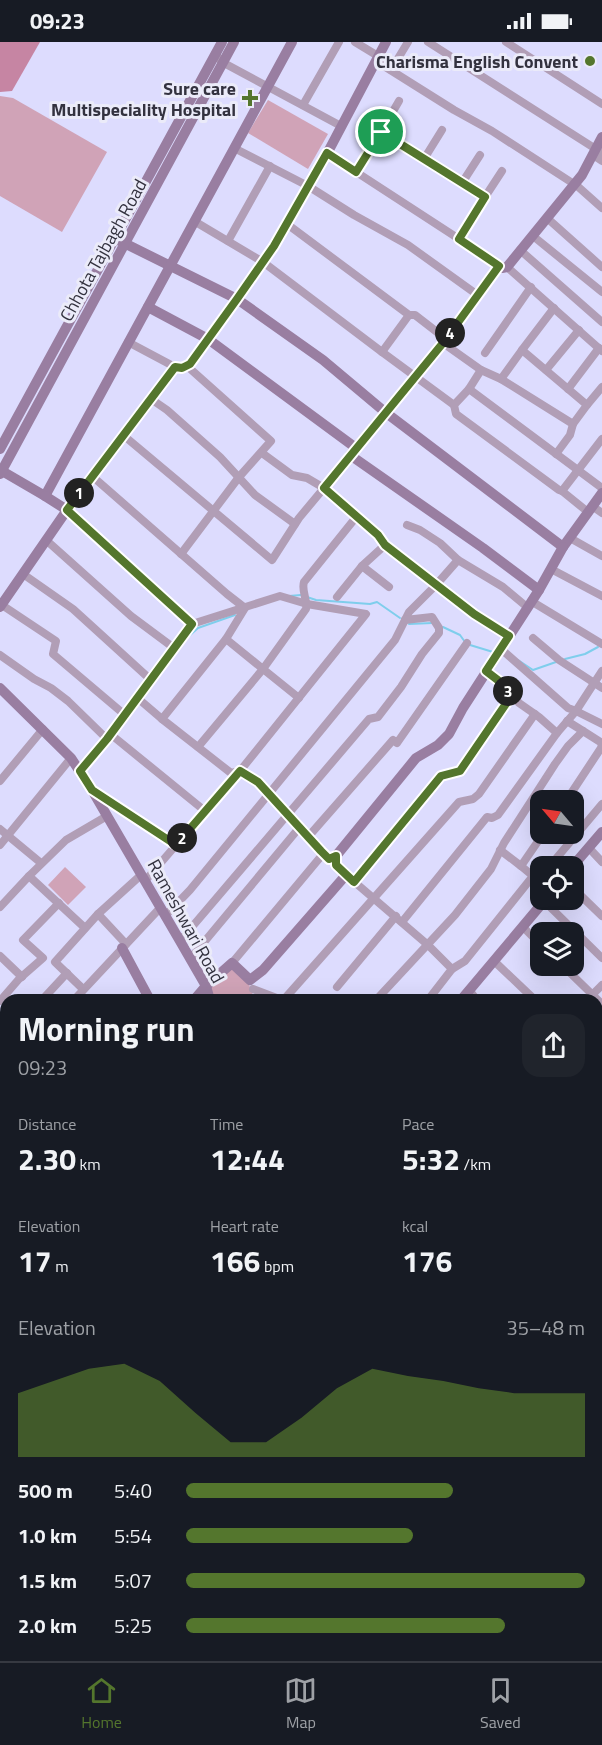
<!DOCTYPE html>
<html lang="en">
<head>
<meta charset="utf-8">
<style>
  :root { --surface:#171b24; --page:#20242c; --text:#f1f3f6; --muted:#9ea1a6; --line:#363941; --accent:#54762d }
  body { margin:0; font-family:"Titillium Web",sans-serif; background:var(--page); color:var(--text); height:100vh; display:flex; flex-direction:column; font-size:22px; white-space:nowrap }
  * { box-sizing:border-box; margin:0 }
  p { font-size:20px; color:var(--muted) }
  .icon { flex:none; width:33px; height:33px; fill:none; stroke:currentColor; stroke-width:2; stroke-linecap:round; stroke-linejoin:round }
  .map { position:relative; flex:1; overflow:hidden }
  .drawer { position:absolute; left:0px; top:952px; width:603px; height:668px; display:flex; flex-direction:column; background:var(--surface); border-radius:18px 18px 0 0; box-shadow:0 6px 24px #0002 }
  .drawer>* { flex:none }
  .needle { width:39px; rotate:299deg }
  .buttons { position:absolute; left:530px; top:748px; display:grid; gap:12px }
  .buttons a { display:grid; place-items:center; width:54px; height:54px; border-radius:12px; background:var(--surface); box-shadow:0 6px 24px #0002; font-size:30px }
  .pin { position:absolute; display:grid; place-items:center; width:51px; height:51px; color:#fff; margin:-26px; border:3px solid #fff; border-radius:50%; box-shadow:0 2px 6px #0007 }
  .km { position:absolute; width:30px; height:30px; margin:-15px; border-radius:50%; background:#222; color:#fff; font-size:16px; line-height:30px; text-align:center }
  .round { display:grid; place-items:center; flex:none; width:63px; height:63px; border-radius:18px; background:var(--page) }
  .overview { display:flex; align-items:center; justify-content:space-between; height:102px; padding:0 18px }
  h1 { font-size:33px; font-weight:700; line-height:45px }
  .figures { display:grid; grid-template-columns:repeat(3,1fr); gap:9px; height:102px; padding:6px 18px }
  .figures div { display:grid; align-content:center }
  .figures b { font-size:30px; font-weight:700 }
  .figures small { font-size:16px; font-weight:400 }
  .figures p { font-size:16px }
  .chart { height:168px; padding:12px 18px }
  .chart p { display:flex; justify-content:space-between }
  .chart svg { width:100%; height:108px; margin-top:6px; fill:var(--accent); opacity:.7 }
  ul { padding:0 18px; list-style:none; font-size:20px }
  li { display:grid; grid-template-columns:96px 72px 1fr; align-items:center; height:45px }
  li i { height:15px; border-radius:8px; background:var(--accent) }
  .status { display:flex; justify-content:space-between; align-items:center; height:42px; padding:0 30px; background:var(--surface); direction:ltr }
  .status svg { height:16px; fill:currentColor }
  .tab-bar { display:flex; justify-content:space-around; align-items:center; height:84px; border-top:2px solid var(--line); background:var(--surface); font-size:16px; color:var(--muted) }
  .tab-bar a { display:grid; justify-items:center; gap:3px }
  .tab-bar .active { color:var(--accent) }
  .map>svg:first-child { display:block }
  .green { fill:#d0a3b7 }
  .forest { fill:#c685a3 }
  .lines { fill:none; stroke-linecap:round; stroke-linejoin:round }
  .stream { stroke:#7fceec; stroke-width:2 }
  .street { stroke:#b19eb6; stroke-width:8 }
  .secondary { stroke:#997ea1; stroke-width:10 }
  .route-casing { stroke:#fff; stroke-width:12 }
  .route { stroke:#54762d; stroke-width:8 }
  .poi-dot { fill:#54762d; stroke:#ebebf9; stroke-width:2 }
  .labels { text-anchor:middle; dominant-baseline:central; stroke-width:6; stroke-linejoin:round; paint-order:stroke }
  .poi-label { font-size:18px; font-weight:bold; fill:#33323f; stroke:#ebebf9; text-anchor:end }
  .street-label { font-size:18px; fill:#33323f; stroke:#ebebf9 }
</style>
</head>
<body>
<div class="status"><b>09:23</b><svg viewBox="0 0 49 12"><path d="M0 12V9h3v3zM5 12V6h3v6zM10 12V3h3v9zM15 12V0h3v12zM26 1h20v11H26zM47 4h2v5h-2z"/></svg></div>
<div class="map">
<svg width="602" height="1619" viewBox="0 0 602 1619">
  <rect width="100%" height="100%" fill="#dddcfe"/>
  <g class="green">
    <polygon points="0,54 13,56 107,110 62,190 0,154"/>
    <polygon points="268,58 328,92 308,127 248,91"/>
    <polygon points="65,825 86,845 68,863 48,843"/>
    <polygon points="233,924 248,940 255,958 213,958 209,945"/>
    <polygon points="0,1130 6,1138 6,1160 0,1165"/>
  </g>
  <polygon class="forest" points="0,0 40,0 12,49 0,50"/>
  <g class="lines">
    <g class="stream">
      <polyline points="289,554 301,553"/>
      <polyline points="307,555 316,558 370,562 377,560 400,576"/>
      <polyline points="409,582 432,581"/>
      <polyline points="443,585 460,593 465,600"/>
      <polyline points="189,594 198,586 235,573"/>
      <polyline points="470,603 493,610"/>
      <polyline points="565,617 585,612 598,605"/>
      <polyline points="518,618 533,628 556,620"/>
      <polyline points="0,1433 6,1432"/>
    </g>
    <g class="street">
      <polyline points="355,0 378,14"/>
      <polyline points="428,0 602,111"/>
      <polyline points="506,0 602,62"/>
      <polyline points="215,12 222,20 341,84"/>
      <polyline points="376,19 454,68 492,89 574,142"/>
      <polyline points="391,28 408,0"/>
      <polyline points="303,63 339,0"/>
      <polyline points="381,90 399,59"/>
      <polyline points="234,106 308,144 354,173 408,203 479,254"/>
      <polyline points="327,111 499,223"/>
      <polyline points="593,113 602,119"/>
      <polyline points="424,117 442,88"/>
      <polyline points="356,130 381,90 485,155 459,197"/>
      <polyline points="462,141 480,113"/>
      <polyline points="575,142 602,166"/>
      <polyline points="485,155 502,129"/>
      <polyline points="547,176 602,225"/>
      <polyline points="194,179 263,220 382,310 409,273 287,182"/>
      <polyline points="533,194 602,250"/>
      <polyline points="228,199 270,124"/>
      <polyline points="520,208 602,280"/>
      <polyline points="507,225 602,309"/>
      <polyline points="554,266 522,308 587,363 602,345"/>
      <polyline points="409,273 415,273 446,297"/>
      <polyline points="128,300 175,325"/>
      <polyline points="443,301 481,328"/>
      <polyline points="382,310 454,363"/>
      <polyline points="485,311 531,245"/>
      <polyline points="546,328 579,288"/>
      <polyline points="501,337 522,308"/>
      <polyline points="469,347 602,446"/>
      <polyline points="568,347 599,306"/>
      <polyline points="151,357 167,368 220,415 255,453 295,482"/>
      <polyline points="573,382 587,363"/>
      <polyline points="123,393 272,518 299,476 324,446 307,436 292,433 262,411"/>
      <polyline points="556,412 570,393 573,382 501,337 481,328 469,347 454,363 456,372 559,448 562,449 602,397"/>
      <polyline points="92,434 227,552 245,566 226,597"/>
      <polyline points="562,449 588,470"/>
      <polyline points="592,464 602,471"/>
      <polyline points="67,468 192,582 107,697 80,729"/>
      <polyline points="407,483 420,488 440,501 458,518"/>
      <polyline points="570,496 602,514"/>
      <polyline points="46,498 131,574 174,606"/>
      <polyline points="181,512 239,435 271,399 187,324"/>
      <polyline points="362,524 389,545"/>
      <polyline points="551,527 602,554"/>
      <polyline points="23,532 73,567 151,638"/>
      <polyline points="337,555 362,524 385,503 378,493 357,474"/>
      <polyline points="531,559 602,602"/>
      <polyline points="2,563 56,599 53,612 125,673"/>
      <polyline points="509,594 474,572 436,543 458,518 503,545 527,565"/>
      <polyline points="533,596 559,618 602,646"/>
      <polyline points="0,613 34,637 51,646 68,659 107,697"/>
      <polyline points="486,629 499,639 519,661 539,675 557,691 576,669 568,666 501,607"/>
      <polyline points="602,629 576,669 602,682"/>
      <polyline points="141,659 162,677"/>
      <polyline points="114,695 205,769"/>
      <polyline points="198,705 263,627 299,656"/>
      <polyline points="0,739 43,687"/>
      <polyline points="94,749 176,803"/>
      <polyline points="566,759 601,706 602,701 583,689"/>
      <polyline points="0,787 41,821"/>
      <polyline points="308,795 393,698 397,701 467,601"/>
      <polyline points="0,803 71,716"/>
      <polyline points="589,806 602,820"/>
      <polyline points="500,808 521,824"/>
      <path d="M 336,814 L 329,817 L 320,809 L 258,740 L 240,729 L 231,731 L 162,677 L 226,597 L 263,627 L 306,567 C 308,558 301,549 304,540 L 357,474 L 324,446 L 350,413"/>
      <polyline points="549,825 602,762"/>
      <polyline points="533,834 540,840"/>
      <polyline points="351,837 428,903 452,927 428,958"/>
      <polyline points="145,839 240,729 366,572 307,562 280,554 192,582"/>
      <polyline points="354,840 441,734 460,729 512,653"/>
      <polyline points="573,846 602,874"/>
      <polyline points="544,859 602,916"/>
      <polyline points="0,865 29,834"/>
      <polyline points="98,872 126,902"/>
      <polyline points="165,874 190,848 395,598 409,570 436,543 385,503"/>
      <polyline points="402,880 487,775 492,776 498,773 557,691"/>
      <polyline points="523,885 540,902"/>
      <polyline points="85,886 29,834 66,798 107,774"/>
      <polyline points="180,899 363,684 369,677 378,675 401,645 422,612 439,591 439,586 432,575 405,578"/>
      <polyline points="0,914 22,935"/>
      <polyline points="190,917 299,786"/>
      <polyline points="494,919 535,958"/>
      <polyline points="232,921 323,812"/>
      <polyline points="563,924 602,962"/>
      <polyline points="452,927 465,919 533,834 521,824 543,792"/>
      <polyline points="337,945 396,874"/>
      <polyline points="83,947 55,920 98,872 141,833"/>
      <polyline points="253,947 282,958 287,954 459,760 473,757 479,752 535,672"/>
      <polyline points="469,948 477,958"/>
      <polyline points="42,958 67,931"/>
      <polyline points="74,958 160,866"/>
      <polyline points="376,958 455,873 491,827 504,801 555,722 568,704 583,689 567,679"/>
      <polyline points="587,958 602,943"/>
      <polyline points="0,959 19,937 43,916 23,898 59,861"/>
      <polyline points="0,1004 6,998"/>
      <polyline points="597,1017 602,1022"/>
      <polyline points="597,1046 602,1042"/>
      <polyline points="0,1090 6,1085"/>
      <polyline points="597,1103 602,1098"/>
      <polyline points="597,1113 602,1118"/>
      <polyline points="0,1125 6,1133"/>
      <polyline points="597,1151 602,1147"/>
      <polyline points="0,1170 6,1165"/>
      <polyline points="597,1197 602,1192"/>
      <polyline points="0,1221 6,1216"/>
      <polyline points="597,1243 602,1247"/>
      <polyline points="597,1311 602,1315"/>
      <polyline points="0,1314 6,1321"/>
      <polyline points="0,1341 6,1336"/>
      <polyline points="597,1342 602,1334"/>
      <polyline points="597,1381 602,1375"/>
      <polyline points="0,1396 6,1392"/>
      <polyline points="597,1443 602,1438"/>
      <polyline points="0,1482 6,1477"/>
      <polyline points="0,1504 6,1513"/>
      <polyline points="597,1567 602,1572"/>
      <polyline points="86,1614 89,1619"/>
      <polyline points="141,1614 146,1619"/>
      <polyline points="199,1614 205,1619"/>
      <polyline points="259,1614 265,1619"/>
      <polyline points="288,1614 294,1619"/>
      <polyline points="337,1614 342,1619"/>
      <polyline points="387,1614 393,1619"/>
      <polyline points="434,1614 439,1619"/>
      <polyline points="473,1614 477,1619"/>
      <polyline points="515,1614 518,1619"/>
      <polyline points="128,1619 134,1614"/>
      <polyline points="299,1619 304,1614"/>
      <polyline points="396,1619 401,1614"/>
      <polyline points="490,1619 496,1614"/>
    </g>
    <g class="secondary">
      <polyline points="116,197 237,257 323,318 385,370 563,505 602,451"/>
      <polyline points="148,265 208,297 356,406 350,413 483,506 539,548 563,505"/>
      <polyline points="356,406 443,301 499,223 502,226 507,225 582,133 602,95"/>
      <polyline points="0,407 222,0"/>
      <polyline points="2,429 45,454 292,0"/>
      <polyline points="0,432 234,0"/>
      <polyline points="67,468 175,325 181,326 190,322 274,204 329,108 386,0"/>
      <polyline points="0,565 67,468 45,454"/>
      <polyline points="0,646 71,716 92,748 180,899 206,944 210,958"/>
      <polyline points="572,825 602,790"/>
      <polyline points="122,906 150,958"/>
      <polyline points="194,958 206,944 232,921 250,938 263,928 346,833 336,823 336,814 416,716 438,703 449,692 463,666 539,548"/>
      <polyline points="461,958 545,858"/>
      <polyline points="0,1030 6,1039"/>
      <polyline points="597,1210 602,1213"/>
      <polyline points="597,1510 602,1505"/>
      <polyline points="560,1614 563,1619"/>
    </g>
  </g>
  <g class="lines">
    <g class="route-casing">
      <polygon id="route" points="381,90 485,155 459,197 499,224 443,301 324,446 378,493 385,503 474,572 509,594 486,629 499,639 512,653 460,729 441,734 354,840 336,823 336,814 329,817 321,809 258,740 240,729 176,803 92,748 80,729 107,697 192,582 67,468 175,325 182,326 190,322 237,257 274,204 327,111 356,130"/>
    </g>
    <use href="#route" class="route"/>
  </g>
  <g class="poi-dot">
    <circle cx="590" cy="19" r="6"/>
    <path d="M247 47h6v6h6v6h-6v6h-6v-6h-6v-6h6z"/>
  </g>
  <g class="labels">
    <g class="poi-label">
      <text x="578" y="19">Charisma English Convent</text>
      <text x="236" y="46">Sure care<tspan x="236" dy="21">Multispeciality Hospital</tspan></text>
    </g>
    <g class="street-label">
      <text transform="translate(103 208) rotate(-61)">Chhota Tajbagh Road</text>
      <text transform="translate(186 879) rotate(61)">Rameshwari Road</text>
    </g>
  </g>
</svg>
<div class="buttons">
<a><svg class="needle" viewBox="-14 -14 28 28"><path d="M0-13l5 13h-10z" fill="#e53935"/><path d="M0 13l5-13h-10z" fill="#9ea1a6"/></svg></a>
<a><svg class="icon" aria-label="locate" viewBox="0 0 24 24"><circle cx="12" cy="12" r="6"/><path d="M12 2v4M12 18v4M2 12h4M18 12h4"/></svg></a>
<a><svg class="icon" aria-label="layers" viewBox="0 0 24 24"><path d="M12 4l9 5-9 5-9-5zM3 14l9 5 9-5"/></svg></a>
</div>
<div class="pin" style="left:381px;top:90px;background:#1e9e55"><svg class="icon" aria-label="arrive" viewBox="0 0 24 24"><path d="M6 21V4h12l-3 4 3 4H6"/></svg></div>
<b class="km" style="left:79px;top:451px">1</b>
<b class="km" style="left:182px;top:796px">2</b>
<b class="km" style="left:508px;top:649px">3</b>
<b class="km" style="left:450px;top:291px">4</b>
<section class="drawer">
<div class="overview"><div><h1>Morning run</h1><p>09:23</p></div><a class="round"><svg class="icon" aria-label="share" viewBox="0 0 24 24"><path d="M12 15V3M7 8l5-5 5 5M5 13v7h14v-7"/></svg></a></div>
<div class="figures">
<div><p>Distance</p><b>2.30<small> km</small></b></div>
<div><p>Time</p><b>12:44</b></div>
<div><p>Pace</p><b>5:32<small> /km</small></b></div>
</div>
<div class="figures">
<div><p>Elevation</p><b>17<small> m</small></b></div>
<div><p>Heart rate</p><b>166<small> bpm</small></b></div>
<div><p>kcal</p><b>176</b></div>
</div>
<div class="chart"><p><span>Elevation</span>35–48 m</p>
<svg viewBox="0 0 160 44" preserveAspectRatio="none"><path d="M0 44V18L10 13L20 8L30 6L40 13L50 26L60 38L70 38L80 28L90 16L100 8L110 11L120 13L130 16L140 18L150 18L160 18V44z"/></svg>
</div>
<ul>
<li><b>500 m</b>5:40<i style="width:67%"></i></li>
<li><b>1.0 km</b>5:54<i style="width:57%"></i></li>
<li><b>1.5 km</b>5:07<i style="width:100%"></i></li>
<li><b>2.0 km</b>5:25<i style="width:80%"></i></li>
</ul>
</section>
</div>
<nav class="tab-bar">
<a class="active"><svg class="icon" aria-label="home" viewBox="0 0 24 24"><path d="M3 11l9-7 9 7M6 9v11h12V9"/></svg>Home</a>
<a><svg class="icon" aria-label="map" viewBox="0 0 24 24"><path d="M3 6l6-2 6 2 6-2v14l-6 2-6-2-6 2zM9 4v14M15 6v14"/></svg>Map</a>
<a><svg class="icon" aria-label="saved" viewBox="0 0 24 24"><path d="M7 4h10v16l-5-4-5 4z"/></svg>Saved</a>
</nav>
</body>
</html>
